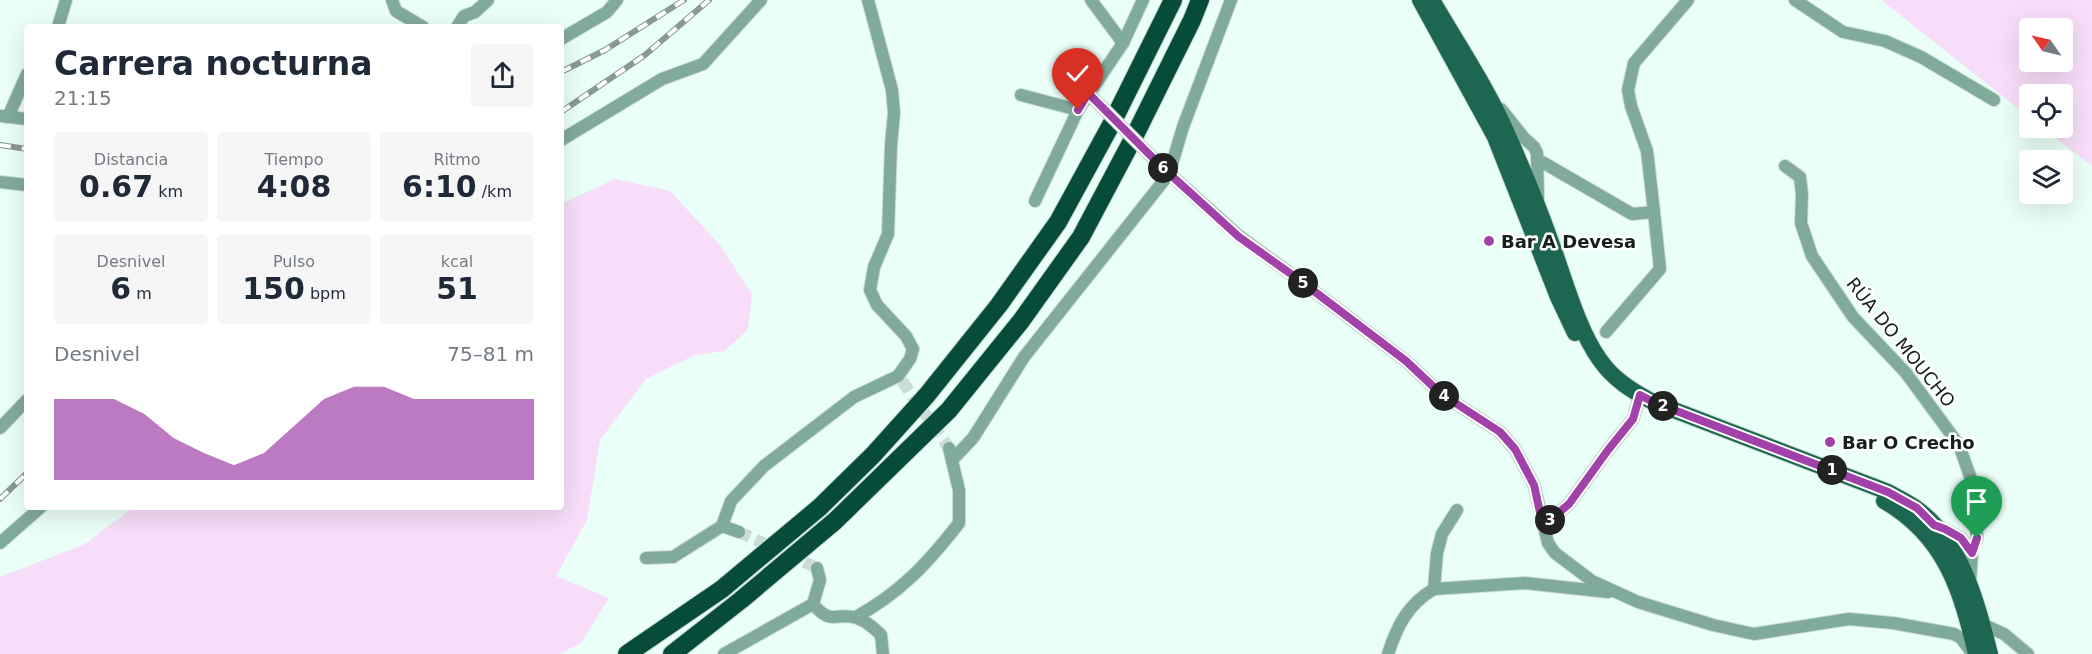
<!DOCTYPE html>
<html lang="es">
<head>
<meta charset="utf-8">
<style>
  :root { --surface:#fff; --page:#f6f6f7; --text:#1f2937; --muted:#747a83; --accent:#a142ab }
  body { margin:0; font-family:"DejaVu Sans",sans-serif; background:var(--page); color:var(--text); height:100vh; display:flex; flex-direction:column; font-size:22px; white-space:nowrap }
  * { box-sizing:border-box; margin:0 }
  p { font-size:20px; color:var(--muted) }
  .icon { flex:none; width:33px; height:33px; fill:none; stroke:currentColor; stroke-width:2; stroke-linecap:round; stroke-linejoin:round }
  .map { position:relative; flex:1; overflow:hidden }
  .side { position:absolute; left:24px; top:24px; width:540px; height:486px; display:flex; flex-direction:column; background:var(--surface); border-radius:6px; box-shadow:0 6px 24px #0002 }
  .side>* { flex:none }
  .needle { width:39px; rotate:304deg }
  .tools { position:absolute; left:2019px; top:18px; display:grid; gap:12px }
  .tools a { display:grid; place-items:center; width:54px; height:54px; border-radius:6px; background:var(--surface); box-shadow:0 6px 24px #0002; font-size:30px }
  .pin { position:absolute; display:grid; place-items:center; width:51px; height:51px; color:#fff; margin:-62px -26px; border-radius:50% 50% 50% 0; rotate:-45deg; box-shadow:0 0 6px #0007 }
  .pin .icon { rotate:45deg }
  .km { position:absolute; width:30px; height:30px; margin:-15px; border-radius:50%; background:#222; color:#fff; font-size:16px; line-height:30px; text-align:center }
  .round { display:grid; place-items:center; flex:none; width:63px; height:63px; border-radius:6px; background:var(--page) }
  .overview { display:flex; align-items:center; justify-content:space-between; height:102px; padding:0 30px }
  h1 { font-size:33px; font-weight:600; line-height:45px }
  .metrics { display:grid; grid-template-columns:repeat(3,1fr); gap:9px; height:102px; padding:6px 30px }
  .metrics div { display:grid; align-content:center; border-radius:6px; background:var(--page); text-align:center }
  .metrics b { font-size:30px; font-weight:600 }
  .metrics small { font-size:16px; font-weight:400 }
  .metrics p { font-size:16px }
  .chart { height:168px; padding:12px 30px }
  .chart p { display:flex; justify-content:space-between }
  .chart svg { width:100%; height:108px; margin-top:6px; fill:var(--accent); opacity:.7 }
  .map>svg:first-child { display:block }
  .green { fill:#f7ddf9; fill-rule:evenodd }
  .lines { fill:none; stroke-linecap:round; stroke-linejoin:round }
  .minor-tunnel { stroke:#caddd6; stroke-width:12; stroke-dasharray:12 6; stroke-linecap:butt }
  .minor-casing { stroke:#c8dbd4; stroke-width:14 }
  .primary-casing { stroke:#c8dbd4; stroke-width:18 }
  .motorway-casing { stroke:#c8dbd4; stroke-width:20 }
  .minor { stroke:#80ab9b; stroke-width:12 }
  .primary { stroke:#1d6752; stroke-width:16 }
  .motorway { stroke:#074b3a; stroke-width:18 }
  .rail-casing { stroke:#899993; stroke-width:6 }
  .rail { stroke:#fff; stroke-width:4; stroke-dasharray:11; stroke-linecap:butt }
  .minor-bridge-casing { stroke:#c8dbd4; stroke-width:14; stroke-linecap:butt }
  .minor-bridge { stroke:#80ab9b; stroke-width:12 }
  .route-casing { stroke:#fff; stroke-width:12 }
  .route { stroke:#a142ab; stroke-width:8 }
  .poi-dot { fill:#a142ab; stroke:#fff; stroke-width:2 }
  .labels { text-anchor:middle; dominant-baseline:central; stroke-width:5; stroke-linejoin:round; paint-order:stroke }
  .poi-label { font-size:18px; font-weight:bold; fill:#151f1b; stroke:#fff; text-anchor:start }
  .street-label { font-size:18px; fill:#151f1b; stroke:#fff }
</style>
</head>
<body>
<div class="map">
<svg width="2092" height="654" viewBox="0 0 2092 654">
  <rect width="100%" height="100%" fill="#eafff7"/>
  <g class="green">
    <path d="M 1881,0 L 2092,0 L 2092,166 L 2043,128 L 2062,128 L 2062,94 L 2030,94 L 2029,117 ZM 2030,28 L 2062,28 L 2062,62 L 2030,62 Z"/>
    <polygon points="615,179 670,191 720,245 752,294 748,330 724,351 695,355 646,379 600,440 587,520 556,576 609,598 581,643 559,654 0,654 0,577 85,544 134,507 561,507 561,204"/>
  </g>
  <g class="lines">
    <g class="minor-tunnel">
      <polyline points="902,381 949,448"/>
      <polyline points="739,532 817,568"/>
    </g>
    <g class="minor-casing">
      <g id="minor">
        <polyline points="392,0 396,11 423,27"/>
        <polyline points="868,0 892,90 894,113 891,145 888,234 874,267 870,290 877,305 906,336 913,349 910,359 898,376"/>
        <polyline points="1091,0 1123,43"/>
        <polyline points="1795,0 1843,32 1885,41 1921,57 1994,100"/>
        <polyline points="58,27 66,0"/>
        <polyline points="457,27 464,16 475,12 488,0"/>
        <polyline points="561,39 607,12 617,0"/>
        <polyline points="1021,95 1078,110 1123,43 1143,0"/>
        <polyline points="1501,109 1524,138 1534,147 1537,153 1538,198"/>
        <polyline points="1,116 27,119"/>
        <polyline points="8,117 27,74"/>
        <polyline points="561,140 662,79 703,64 761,0"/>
        <polyline points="1537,159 1632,214 1654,212 1647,151 1631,106 1628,90 1634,63 1688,0"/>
        <polyline points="1785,166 1800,177 1802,195 1801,223 1812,256 1853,317 1906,373 1959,445 1971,479 1977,538 1968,558 1960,564 1955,564"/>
        <polyline points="1162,167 1239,236 1298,279 1406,361 1440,393 1500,432 1515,449 1534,485 1548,543 1555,553 1592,581 1638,602 1713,625 1754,634 1849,619 1893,623 1954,634 1961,638 1972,653"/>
        <polyline points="0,182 27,185"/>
        <polyline points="1035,201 1078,110"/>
        <polyline points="1606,332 1660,269 1654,212"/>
        <polyline points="0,428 27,400"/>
        <polyline points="952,460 973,438 1024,357 1169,174 1183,127 1231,0"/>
        <polyline points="722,526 739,532"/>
        <polyline points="1543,526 1569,504 1608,450 1625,429 1633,419 1640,395"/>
        <polyline points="1938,526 1961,538 1972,553 1970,584"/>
        <polyline points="0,543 41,507"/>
        <polyline points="646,558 673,557 722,526 731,501 764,466 854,397 898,376"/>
        <path d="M 817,568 L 820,580 L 813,604 C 832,627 837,611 857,618 C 866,621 874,628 881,635 L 883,654"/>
        <polyline points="1434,589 1437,553 1442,534 1457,510"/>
        <path d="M 856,617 C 901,592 928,563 959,523 L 959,490 L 949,448"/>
        <polyline points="1982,624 2004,634 2028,654"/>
        <polyline points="724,654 813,604"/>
        <path d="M 1388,654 C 1397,626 1408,604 1434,589 L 1525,583 L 1608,592"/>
      </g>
    </g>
    <g class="primary-casing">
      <g id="primary">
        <polyline points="1420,0 1495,137 1558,297 1575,333"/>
        <path d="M 1432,0 C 1457,43 1486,86 1506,131 C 1522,167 1538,205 1551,242 C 1564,277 1578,330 1600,360 C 1613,379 1632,391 1653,402 L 1888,492 C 1897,497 1907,502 1916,508 C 1962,541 1977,603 1990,654"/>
        <path d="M 1884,501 C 1945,536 1961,590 1976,654"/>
      </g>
    </g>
    <g class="motorway-casing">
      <g id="motorway">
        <polyline points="627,654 722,589 820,507 873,455 927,395 999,305 1058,222 1112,123 1173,0"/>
        <polyline points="672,654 741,600 835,521 949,410 1021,321 1081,237 1135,135 1192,20 1200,0"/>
      </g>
    </g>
    <use href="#minor" class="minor"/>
    <use href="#primary" class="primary"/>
    <use href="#motorway" class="motorway"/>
    <g class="rail-casing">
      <g id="rail">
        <polyline points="561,72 605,50 684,0"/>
        <polyline points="561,112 645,55 709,0"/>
        <polyline points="0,145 27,149"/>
        <polyline points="0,499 27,473"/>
      </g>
    </g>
    <use href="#rail" class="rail"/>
    <g class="minor-bridge-casing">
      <polyline id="minor-bridge" points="1088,93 1162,167"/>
    </g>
    <use href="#minor-bridge" class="minor-bridge"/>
  </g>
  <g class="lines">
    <g class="route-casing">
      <polyline id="route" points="1078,110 1088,93 1162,167 1239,237 1298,279 1406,361 1440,393 1500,432 1515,449 1534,485 1543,526 1569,504 1608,450 1633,419 1640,395 1653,402 1888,492 1917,508 1934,525 1945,529 1961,538 1972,553 1977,538"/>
    </g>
    <use href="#route" class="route"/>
  </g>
  <g class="poi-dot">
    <circle cx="1489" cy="241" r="6"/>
    <circle cx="1830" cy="442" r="6"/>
  </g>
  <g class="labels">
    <g class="poi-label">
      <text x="1501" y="241">Bar A Devesa</text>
      <text x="1842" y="442">Bar O Crecho</text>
    </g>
    <g class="street-label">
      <text transform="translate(1901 342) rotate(51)">RÚA DO MOUCHO</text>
    </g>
  </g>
</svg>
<div class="tools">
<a><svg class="needle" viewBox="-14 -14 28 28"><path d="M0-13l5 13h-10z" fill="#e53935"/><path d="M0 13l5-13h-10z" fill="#747a83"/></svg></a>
<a><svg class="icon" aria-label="locate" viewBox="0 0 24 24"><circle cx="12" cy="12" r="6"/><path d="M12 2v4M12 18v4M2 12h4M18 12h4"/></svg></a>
<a><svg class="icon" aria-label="layers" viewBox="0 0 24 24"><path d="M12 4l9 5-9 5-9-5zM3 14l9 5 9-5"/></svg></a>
</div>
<div class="pin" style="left:1977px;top:538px;background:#1e9e55"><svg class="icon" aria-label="arrive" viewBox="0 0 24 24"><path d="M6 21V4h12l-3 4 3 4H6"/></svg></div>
<div class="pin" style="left:1078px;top:110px;background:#d93025"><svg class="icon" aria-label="check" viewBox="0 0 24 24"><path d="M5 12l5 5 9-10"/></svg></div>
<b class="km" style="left:1832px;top:470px">1</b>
<b class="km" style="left:1663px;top:406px">2</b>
<b class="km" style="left:1550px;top:520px">3</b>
<b class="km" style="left:1444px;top:396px">4</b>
<b class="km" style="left:1303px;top:283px">5</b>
<b class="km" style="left:1163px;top:168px">6</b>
<section class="side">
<div class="overview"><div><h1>Carrera nocturna</h1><p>21:15</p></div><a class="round"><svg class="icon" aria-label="share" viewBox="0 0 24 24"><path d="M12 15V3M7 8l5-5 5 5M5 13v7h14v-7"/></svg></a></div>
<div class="metrics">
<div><p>Distancia</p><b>0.67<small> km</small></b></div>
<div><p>Tiempo</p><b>4:08</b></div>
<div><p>Ritmo</p><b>6:10<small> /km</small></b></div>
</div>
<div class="metrics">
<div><p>Desnivel</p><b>6<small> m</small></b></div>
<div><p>Pulso</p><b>150<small> bpm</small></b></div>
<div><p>kcal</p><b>51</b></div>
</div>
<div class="chart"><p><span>Desnivel</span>75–81 m</p>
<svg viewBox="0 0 160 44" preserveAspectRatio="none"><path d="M0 44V11L10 11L20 11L30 17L40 27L50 33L60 38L70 33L80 22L90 11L100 6L110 6L120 11L130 11L140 11L150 11L160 11V44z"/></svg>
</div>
</section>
</div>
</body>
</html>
